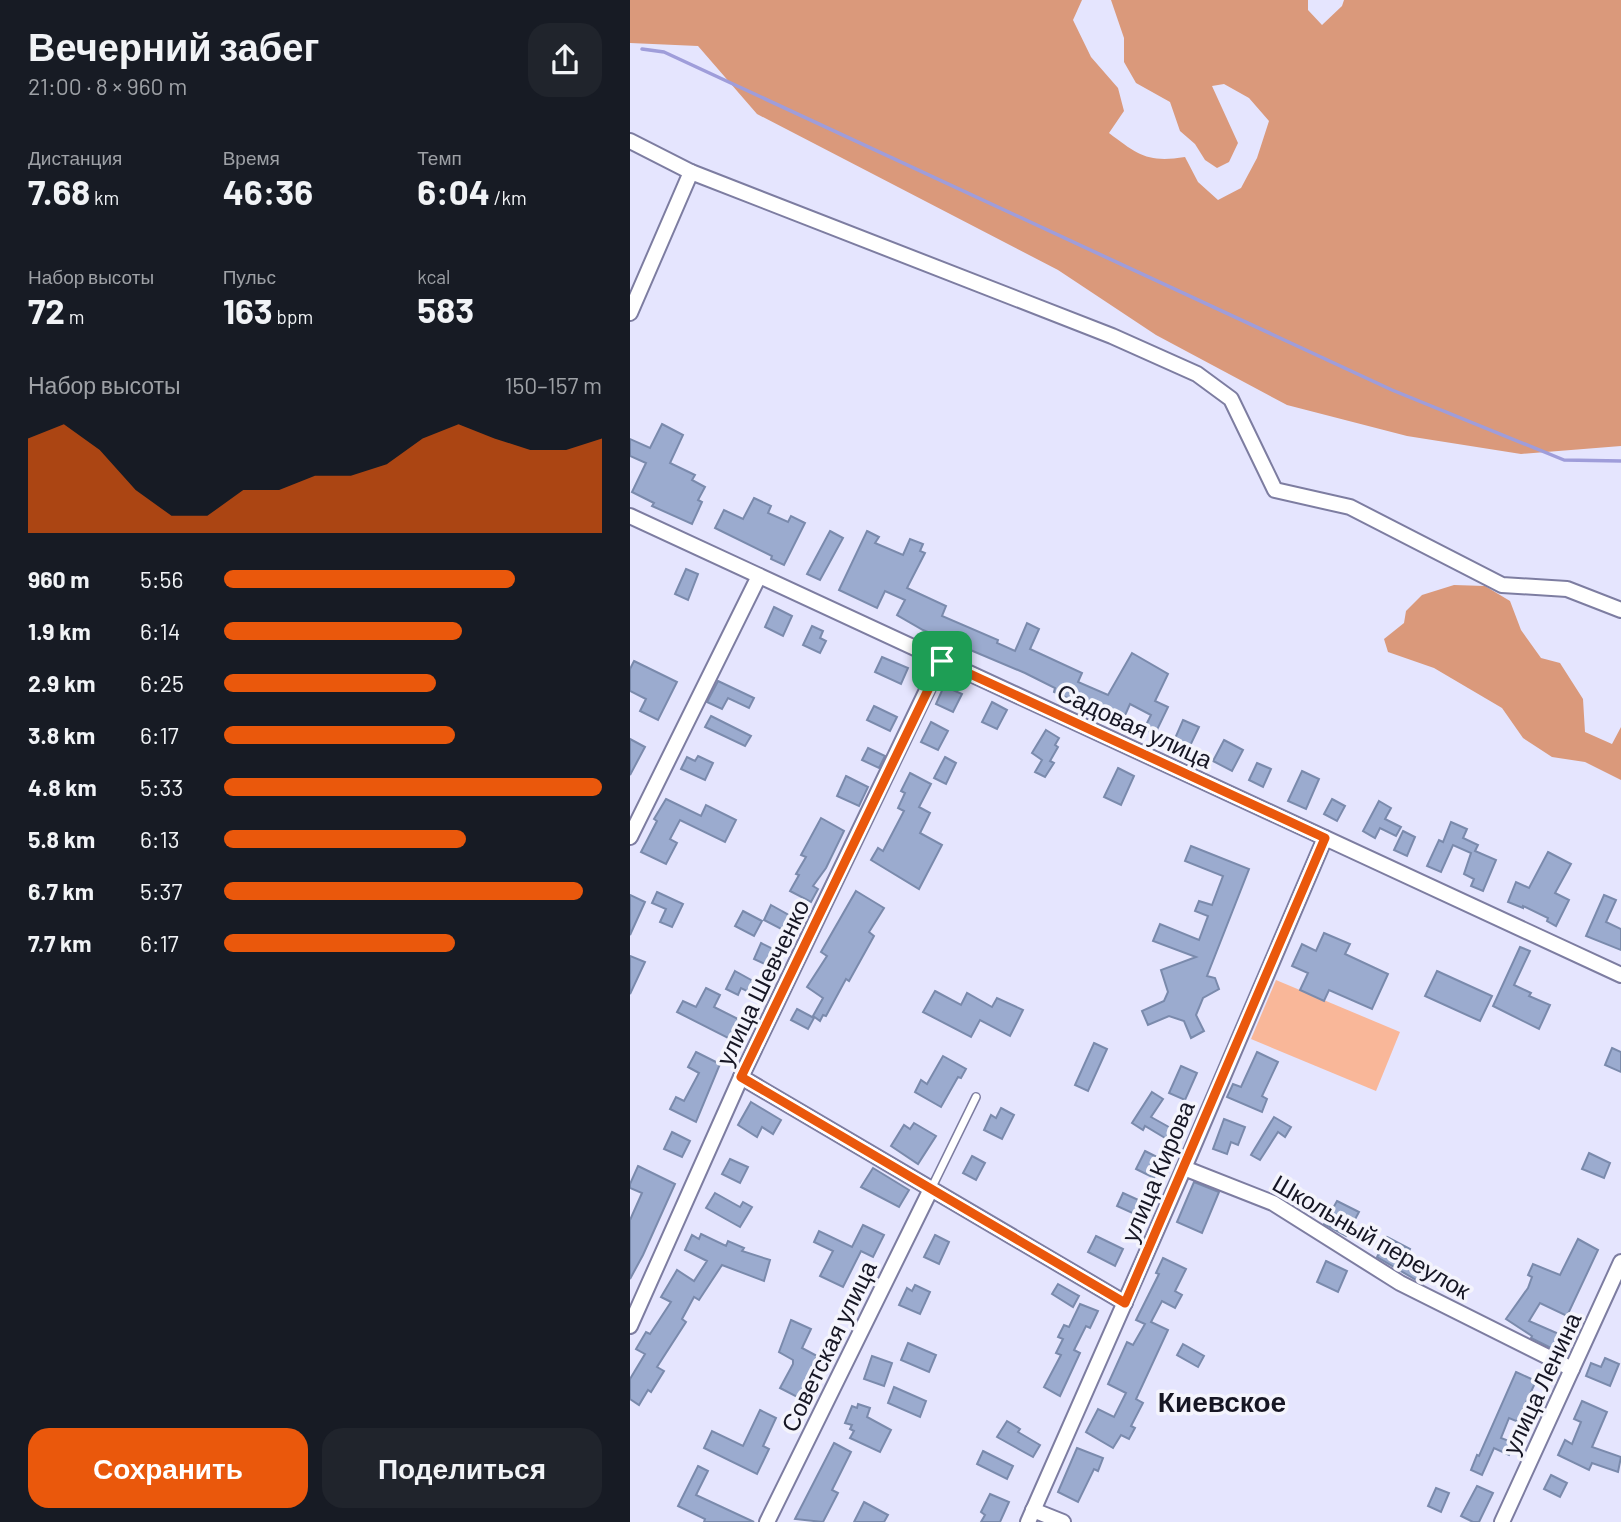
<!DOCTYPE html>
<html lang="ru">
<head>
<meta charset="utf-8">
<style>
  :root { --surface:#171b24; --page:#20242c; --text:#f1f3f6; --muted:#9ea1a6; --accent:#ea580c }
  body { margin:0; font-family:Barlow,sans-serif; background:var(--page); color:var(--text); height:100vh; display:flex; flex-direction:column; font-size:26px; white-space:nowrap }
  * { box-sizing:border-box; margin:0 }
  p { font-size:23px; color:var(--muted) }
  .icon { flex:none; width:38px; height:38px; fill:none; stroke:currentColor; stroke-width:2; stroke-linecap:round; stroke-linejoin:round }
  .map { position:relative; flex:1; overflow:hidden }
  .side { display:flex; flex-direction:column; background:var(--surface); width:630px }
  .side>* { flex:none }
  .pin { position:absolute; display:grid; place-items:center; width:60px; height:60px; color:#fff; margin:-30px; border-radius:14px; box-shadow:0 4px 10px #0006 }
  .round { display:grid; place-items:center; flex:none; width:74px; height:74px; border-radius:21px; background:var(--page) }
  .head { display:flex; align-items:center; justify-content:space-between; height:119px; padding:0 28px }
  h1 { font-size:38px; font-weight:700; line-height:52px }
  .metrics { display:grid; grid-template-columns:repeat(3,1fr); gap:10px; height:119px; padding:7px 28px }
  .metrics div { display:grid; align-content:center }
  .metrics b { font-size:35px; font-weight:700 }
  .metrics small { font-size:19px; font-weight:400 }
  .metrics p { font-size:19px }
  .chart { height:196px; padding:14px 28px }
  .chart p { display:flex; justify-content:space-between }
  .chart svg { width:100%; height:126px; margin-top:7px; fill:var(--accent); opacity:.7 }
  .button { display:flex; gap:14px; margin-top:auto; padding:14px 28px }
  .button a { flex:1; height:80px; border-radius:21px; background:var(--accent); color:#fff; font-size:28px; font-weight:700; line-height:80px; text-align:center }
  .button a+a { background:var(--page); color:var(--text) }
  ul { padding:0 28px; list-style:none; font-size:23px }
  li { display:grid; grid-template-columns:112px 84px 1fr; align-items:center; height:52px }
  li i { height:18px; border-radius:9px; background:var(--accent) }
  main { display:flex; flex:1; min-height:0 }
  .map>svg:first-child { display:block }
  .green { fill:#f9b799 }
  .forest { fill:#da997b }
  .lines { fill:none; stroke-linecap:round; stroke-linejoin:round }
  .stream { stroke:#9f9dda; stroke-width:3.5 }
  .building { fill:#9babcf; stroke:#7a8aac; stroke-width:2 }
  .lane-casing { stroke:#7d7da1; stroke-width:10 }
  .street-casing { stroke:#7d7da1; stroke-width:18 }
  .lane { stroke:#fff; stroke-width:7 }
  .street { stroke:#fff; stroke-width:14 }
  .route-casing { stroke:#fff; stroke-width:14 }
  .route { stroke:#ea580c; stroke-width:9 }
  .labels { text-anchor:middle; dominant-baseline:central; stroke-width:7; stroke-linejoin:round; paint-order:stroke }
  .street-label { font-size:24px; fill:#161624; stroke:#f4f4fc }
  .quarter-label { font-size:28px; font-weight:bold; fill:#161624; stroke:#f4f4fc }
</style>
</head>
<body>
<main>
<section class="side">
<div class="head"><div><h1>Вечерний забег</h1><p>21:00 · 8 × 960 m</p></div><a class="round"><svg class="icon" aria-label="share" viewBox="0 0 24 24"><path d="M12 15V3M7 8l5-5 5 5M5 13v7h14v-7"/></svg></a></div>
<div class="metrics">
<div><p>Дистанция</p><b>7.68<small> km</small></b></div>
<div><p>Время</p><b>46:36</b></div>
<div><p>Темп</p><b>6:04<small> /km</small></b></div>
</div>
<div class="metrics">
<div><p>Набор высоты</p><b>72<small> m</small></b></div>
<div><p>Пульс</p><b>163<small> bpm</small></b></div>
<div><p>kcal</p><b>583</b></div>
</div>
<div class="chart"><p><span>Набор высоты</span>150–157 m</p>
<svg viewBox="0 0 160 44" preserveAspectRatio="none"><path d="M0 44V11L10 6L20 15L30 29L40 38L50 38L60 29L70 29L80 24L90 24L100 20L110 11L120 6L130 11L140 15L150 15L160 11V44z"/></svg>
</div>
<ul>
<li><b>960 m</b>5:56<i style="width:77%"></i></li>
<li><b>1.9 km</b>6:14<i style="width:63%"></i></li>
<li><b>2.9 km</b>6:25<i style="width:56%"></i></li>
<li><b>3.8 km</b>6:17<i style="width:61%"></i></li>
<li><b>4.8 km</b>5:33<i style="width:100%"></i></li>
<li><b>5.8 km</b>6:13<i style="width:64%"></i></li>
<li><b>6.7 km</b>5:37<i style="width:95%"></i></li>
<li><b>7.7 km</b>6:17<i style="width:61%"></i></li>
</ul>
<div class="button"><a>Сохранить</a><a>Поделиться</a></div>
</section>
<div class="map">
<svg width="991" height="1522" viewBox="0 0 991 1522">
  <rect width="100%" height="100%" fill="#e5e5fe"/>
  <polygon class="green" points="646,980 770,1032 746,1091 621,1039"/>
  <g class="forest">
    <path d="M 0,0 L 452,0 L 443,20 L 461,57 L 488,88 L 494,111 L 479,133 C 508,155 518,163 555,157 L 568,182 L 588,200 L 611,188 L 627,158 L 639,121 L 619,98 L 594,84 L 582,86 L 608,143 L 599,162 L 587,168 L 575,160 L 565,144 L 550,131 L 540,102 L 506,83 L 494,62 L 494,38 L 481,0 L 678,0 L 678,10 L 692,25 L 712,6 L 714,0 L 991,0 L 991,446 L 891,454 L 777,436 L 657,405 L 526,335 L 428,270 L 127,114 L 68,46 L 0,43 Z"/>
    <polygon points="824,585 855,586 880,601 891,630 911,658 930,663 953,699 955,732 982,744 991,727 991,780 955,762 922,757 893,738 872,708 804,668 758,652 754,639 774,623 776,611 792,595"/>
  </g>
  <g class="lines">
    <polyline class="stream" points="12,49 34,52 762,390 934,460 991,461"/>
  </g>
  <g class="building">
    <polygon points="32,424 53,435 40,463 65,475 62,480 75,487 68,500 72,502 62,524 22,506 24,503 2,492 16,463 0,456 0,439 20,448"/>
    <polygon points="124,498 141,506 138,513 158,522 161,516 175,523 154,565 141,559 142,556 85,528 94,510 113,519"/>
    <polygon points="200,531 213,538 190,580 177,574"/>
    <polygon points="237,531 249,537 245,543 273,555 280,539 293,544 290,551 295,553 277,588 316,606 312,616 368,640 367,643 385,651 397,623 409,629 400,649 452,673 448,682 478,695 502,653 538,674 525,701 538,707 525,734 514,729 521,715 500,704 493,720 461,705 460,708 424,692 425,688 395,673 293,630 267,615 275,600 255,591 247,608 209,590"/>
    <polygon points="56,569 68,574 58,600 45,594"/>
    <polygon points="144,607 162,616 153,636 135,627"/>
    <polygon points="182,626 193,631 190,638 196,641 190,653 173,645"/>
    <polygon points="252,657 278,668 271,684 245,672"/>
    <polygon points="4,661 47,682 28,720 10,711 16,699 0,691 0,669"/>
    <polygon points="88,681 124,698 119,708 98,698 92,709 77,702"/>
    <polygon points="314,686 332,694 323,712 306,704"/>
    <polygon points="362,702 377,710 367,729 352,722"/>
    <polygon points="244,706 267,717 260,731 237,720"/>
    <polygon points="81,716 121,736 115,746 75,727"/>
    <polygon points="553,720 569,727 558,750 543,743"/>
    <polygon points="301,722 318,731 308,750 291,742"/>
    <polygon points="416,730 429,738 425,745 428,747 420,761 424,763 415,777 405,772 412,760 402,753"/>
    <polygon points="0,739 15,747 0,775"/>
    <polygon points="594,740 613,750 602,771 583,761"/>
    <polygon points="238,748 255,756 249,768 232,760"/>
    <polygon points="68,756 83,763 75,780 51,769 57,757 65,761"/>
    <polygon points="315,757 326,763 316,784 304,778"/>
    <polygon points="627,763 641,769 633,787 619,780"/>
    <polygon points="488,768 504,776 491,805 474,797"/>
    <polygon points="672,771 689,779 676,809 658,801"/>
    <polygon points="280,773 301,784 289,807 300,813 290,833 312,845 289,889 241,860 248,848 253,851 274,811 268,808 275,793 271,791"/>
    <polygon points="216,776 238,787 229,806 207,796"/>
    <polygon points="36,799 71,816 76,805 106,820 95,842 50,820 40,839 47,843 36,864 11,852 27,821 24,819"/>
    <polygon points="702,799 715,806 707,821 694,814"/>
    <polygon points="749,801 761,808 755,819 771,827 766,836 750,828 745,838 733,831"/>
    <polygon points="191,818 214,831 196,868 183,886 188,889 181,902 160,891 169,875 166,874 176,857 171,855"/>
    <polygon points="821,822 837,829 833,838 848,845 845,851 866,860 853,891 841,886 844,879 834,874 841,853 823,845 811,872 797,866 809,840 813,842"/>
    <polygon points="773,831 785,837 777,856 764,850"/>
    <polygon points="561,846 619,869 577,976 585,978 589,989 573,998 566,1015 574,1031 561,1038 554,1021 539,1016 518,1025 512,1011 534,1001 538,992 531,970 566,957 523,941 530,924 569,940 578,916 565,911 569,901 582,905 593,876 555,861"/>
    <polygon points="918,852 941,864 925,893 939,900 926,926 917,921 918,918 893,906 893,908 878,902 886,882 899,888"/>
    <polygon points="226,891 254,908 239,932 244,936 219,981 216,979 196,1016 193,1015 190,1021 183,1016 193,998 177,987 197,956 191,952"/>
    <polygon points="27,892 53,904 42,927 30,922 36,909 22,903"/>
    <polygon points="0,895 15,902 0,935"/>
    <polygon points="974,895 986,900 976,922 991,929 991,950 956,936"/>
    <polygon points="141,905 164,918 157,932 134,920"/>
    <polygon points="113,911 132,921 124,936 105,926"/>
    <polygon points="694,933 720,944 715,954 758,974 742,1009 699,990 694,1001 670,990 678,973 662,966 672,944 686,951"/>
    <polygon points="131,943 149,952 141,967 124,959"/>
    <polygon points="890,947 900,951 884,985 901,993 899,996 920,1005 909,1029 863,1006"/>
    <polygon points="0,956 15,962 0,994"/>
    <polygon points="105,971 130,985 125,995 111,988 108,995 96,989"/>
    <polygon points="807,971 862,996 850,1021 795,996"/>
    <polygon points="76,988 90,995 84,1007 112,1021 102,1040 47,1012 53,1001 66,1007"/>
    <polygon points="305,991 331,1005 337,993 362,1007 367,998 393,1010 380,1036 350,1020 341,1037 293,1012"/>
    <polygon points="167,1009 184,1018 178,1029 161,1020"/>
    <polygon points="464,1043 477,1049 458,1091 445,1085"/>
    <polygon points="982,1048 991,1052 991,1072 975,1065"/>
    <polygon points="66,1052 90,1064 66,1122 40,1109 46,1097 54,1101 69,1073 58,1067"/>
    <polygon points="627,1052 648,1062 632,1096 637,1099 632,1112 597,1097 603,1084 611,1087"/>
    <polygon points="313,1056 336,1069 331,1078 328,1077 311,1107 285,1092 291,1080 297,1084"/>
    <polygon points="551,1066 567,1073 555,1100 539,1093"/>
    <polygon points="522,1092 533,1099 521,1117 546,1131 540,1141 515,1126 513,1130 502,1123"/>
    <polygon points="121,1102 151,1120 143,1134 132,1127 127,1137 108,1125"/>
    <polygon points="371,1108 384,1115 372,1139 354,1130 361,1115 366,1118"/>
    <polygon points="644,1117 661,1127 655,1137 648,1132 630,1160 621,1155"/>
    <polygon points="594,1119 615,1127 608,1145 601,1142 597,1154 583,1149"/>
    <polygon points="284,1123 306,1136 288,1164 261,1146 274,1125 280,1129"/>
    <polygon points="42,1132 60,1141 52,1157 34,1149"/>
    <polygon points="515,1151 533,1160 524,1178 506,1169"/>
    <polygon points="959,1153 980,1163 974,1178 952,1169"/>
    <polygon points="342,1156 355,1163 346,1180 333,1173"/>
    <polygon points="100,1159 118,1167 110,1183 92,1174"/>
    <polygon points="8,1166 45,1184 13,1255 0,1279 0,1220 12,1193 0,1188 0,1184"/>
    <polygon points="243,1168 279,1190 269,1207 231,1187"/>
    <polygon points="564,1182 589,1192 572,1233 547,1222"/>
    <polygon points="85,1193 110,1207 113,1202 122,1207 110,1227 76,1208"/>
    <polygon points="493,1193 515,1203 509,1216 487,1206"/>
    <polygon points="707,1201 729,1212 716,1236 694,1224"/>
    <polygon points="233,1225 254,1235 243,1257 231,1251 213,1287 190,1276 203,1251 184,1242 189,1231 222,1247"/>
    <polygon points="71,1234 96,1246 98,1241 114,1248 112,1251 140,1260 134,1281 92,1265 69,1300 64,1297 52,1319 56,1322 27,1367 34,1371 21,1392 18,1390 9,1405 0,1399 0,1379 15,1354 6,1349 16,1332 20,1334 41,1302 31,1297 47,1270 64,1281 77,1261 55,1250 62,1235 69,1239"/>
    <polygon points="305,1235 319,1242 309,1264 294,1257"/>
    <polygon points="466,1236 493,1249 485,1266 458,1252"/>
    <polygon points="757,1237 780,1249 776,1258 800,1271 793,1284 747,1257"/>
    <polygon points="948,1239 968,1250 937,1316 910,1303 899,1321 929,1334 923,1349 901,1338 902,1336 876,1319 898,1288 902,1277 898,1275 903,1264 930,1275"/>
    <polygon points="533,1258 556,1269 545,1291 552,1295 545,1308 532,1301 521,1322 538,1330 506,1399 513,1403 501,1426 505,1428 499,1439 491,1435 483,1448 456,1432 468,1409 484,1417 496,1393 478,1384 497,1342 503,1345 515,1324 506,1320 529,1274 526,1273"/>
    <polygon points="696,1261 717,1271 708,1292 687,1282"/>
    <polygon points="428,1284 449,1296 443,1307 422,1294"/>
    <polygon points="285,1285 300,1292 290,1314 269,1305 277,1288 282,1291"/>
    <polygon points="450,1304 468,1311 460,1328 456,1326 444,1350 450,1353 430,1396 414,1387 431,1355 426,1353 433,1339 428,1337 434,1325 439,1327"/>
    <polygon points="161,1320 181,1329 172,1348 187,1356 178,1375 187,1379 175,1401 150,1388 163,1364 163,1360 149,1352"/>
    <polygon points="278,1343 306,1355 299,1372 271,1360"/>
    <polygon points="553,1344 574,1356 568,1367 547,1355"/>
    <polygon points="242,1356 262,1363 254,1386 234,1379"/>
    <polygon points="975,1358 989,1364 980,1386 956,1376 961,1363 971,1367"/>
    <polygon points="886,1372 906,1381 893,1409 896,1410 891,1423 879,1418 871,1438 884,1443 879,1455 864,1448 852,1475 841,1470 847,1455 849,1456"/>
    <polygon points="264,1387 296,1401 290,1417 258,1403"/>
    <polygon points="952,1401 977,1412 962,1447 991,1457 988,1472 962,1463 959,1470 928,1455 935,1440 942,1444 951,1422 944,1419"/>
    <polygon points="228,1404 240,1408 237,1417 261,1430 250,1452 220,1438 224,1431 220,1429 222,1425 215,1423 222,1406 227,1408"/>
    <polygon points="130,1410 146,1418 133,1446 139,1449 127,1474 74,1448 82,1431 113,1446"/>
    <polygon points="377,1421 390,1429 388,1432 410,1445 403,1457 367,1437"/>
    <polygon points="204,1443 221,1452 202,1490 208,1493 193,1522 165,1519"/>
    <polygon points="447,1448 473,1458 468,1471 464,1469 448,1502 428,1492"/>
    <polygon points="353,1451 383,1466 377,1479 347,1464"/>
    <polygon points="68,1466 78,1471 66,1495 124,1522 74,1522 75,1519 48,1506"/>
    <polygon points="921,1475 937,1483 930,1497 914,1489"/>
    <polygon points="847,1486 863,1493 849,1522 843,1522 831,1516"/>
    <polygon points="806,1488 819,1493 811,1512 798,1506"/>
    <polygon points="360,1494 379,1502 370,1522 351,1522 355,1515 351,1512"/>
    <polygon points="234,1502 258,1515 254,1522 224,1522"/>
  </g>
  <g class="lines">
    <g class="lane-casing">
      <polyline id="lane" points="301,1189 346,1097"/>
    </g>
    <g class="street-casing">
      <g id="street">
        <polyline points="0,141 61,172 482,336 567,374 601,399 645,490 720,507 872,585 937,589 991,610"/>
        <polyline points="0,313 61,172"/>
        <polyline points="0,516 991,975"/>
        <polyline points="0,837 129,576"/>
        <polyline points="111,1077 495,1303"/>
        <polyline points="554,1168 643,1203 770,1283 942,1369"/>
        <polyline points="0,1326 111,1077 311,661"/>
        <polyline points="403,1510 433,1522"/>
        <polyline points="137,1522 301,1189"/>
        <polyline points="398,1522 554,1168 695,838"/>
        <polyline points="872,1522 991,1262"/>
      </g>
    </g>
    <use href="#lane" class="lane"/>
    <use href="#street" class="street"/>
  </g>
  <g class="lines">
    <g class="route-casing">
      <polygon id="route" points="312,661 695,838 495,1303 111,1077"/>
    </g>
    <use href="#route" class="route"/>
  </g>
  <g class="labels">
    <g class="street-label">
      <text transform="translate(505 725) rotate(25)">Садовая улица</text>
      <text transform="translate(132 982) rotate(-64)">улица Шевченко</text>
      <text transform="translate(527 1171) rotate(-67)">улица Кирова</text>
      <text transform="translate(742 1236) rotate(30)">Школьный переулок</text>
      <text transform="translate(198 1346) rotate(-64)">Советская улица</text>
      <text transform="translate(911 1383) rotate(-65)">улица Ленина</text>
    </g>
    <g class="quarter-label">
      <text x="592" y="1401">Киевское</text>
    </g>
  </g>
</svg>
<div class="pin" style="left:312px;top:661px;background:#1e9e55"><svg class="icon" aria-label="arrive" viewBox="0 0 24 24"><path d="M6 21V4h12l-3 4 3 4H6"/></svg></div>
</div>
</main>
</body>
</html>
